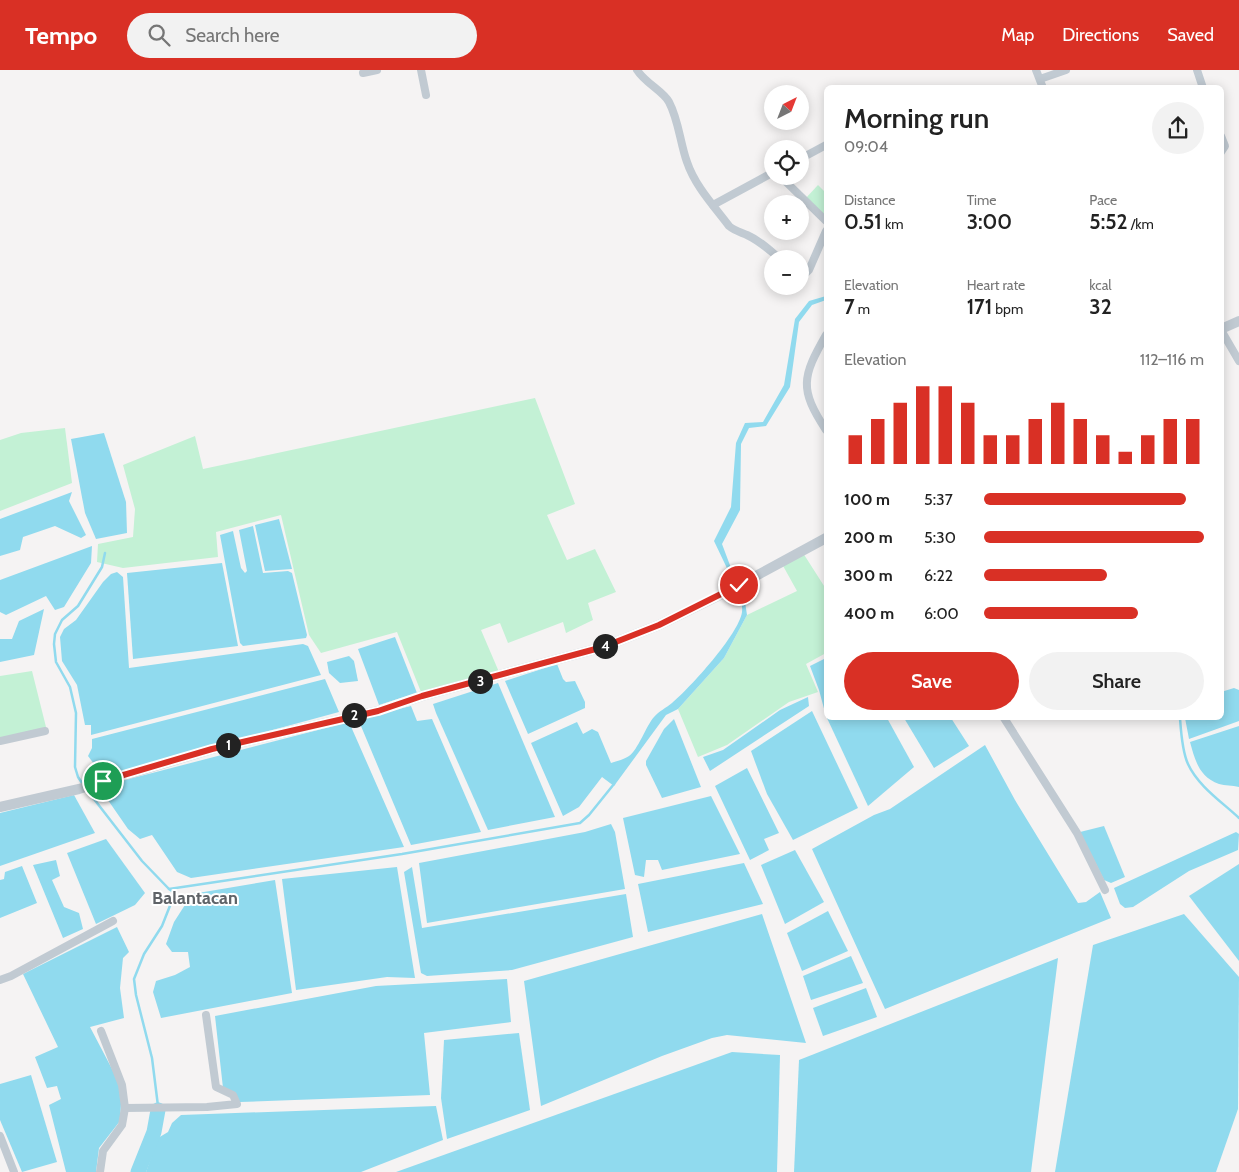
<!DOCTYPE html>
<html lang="en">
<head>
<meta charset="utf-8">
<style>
  :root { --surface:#fff; --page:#f2f2f2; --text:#222; --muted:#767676; --accent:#d93025 }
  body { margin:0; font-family:Cabin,sans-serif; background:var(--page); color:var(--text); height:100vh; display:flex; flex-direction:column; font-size:19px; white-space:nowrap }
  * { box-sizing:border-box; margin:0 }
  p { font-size:16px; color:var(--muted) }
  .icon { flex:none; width:28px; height:28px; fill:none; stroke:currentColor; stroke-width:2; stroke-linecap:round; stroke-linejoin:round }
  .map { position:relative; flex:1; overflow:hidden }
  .sheet { position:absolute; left:824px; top:15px; width:400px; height:635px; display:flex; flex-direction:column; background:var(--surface); border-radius:8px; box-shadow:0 2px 12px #0003 }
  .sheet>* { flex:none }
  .needle { width:32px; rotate:42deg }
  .fabs { position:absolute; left:764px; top:15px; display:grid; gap:10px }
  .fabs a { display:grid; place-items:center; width:45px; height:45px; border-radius:50%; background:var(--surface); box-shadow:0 2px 12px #0003; font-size:25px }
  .pin { position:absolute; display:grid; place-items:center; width:42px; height:42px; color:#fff; margin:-21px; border:2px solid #fff; border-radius:50%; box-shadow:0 1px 5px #0007 }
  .km { position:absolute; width:25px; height:25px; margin:-12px; border-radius:50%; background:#222; color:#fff; font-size:14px; line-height:25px; text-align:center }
  .round { display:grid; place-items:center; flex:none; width:52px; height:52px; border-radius:26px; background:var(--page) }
  .summary { display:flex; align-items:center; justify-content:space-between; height:85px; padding:0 20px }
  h1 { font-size:28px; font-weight:600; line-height:38px }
  .metrics { display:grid; grid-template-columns:repeat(3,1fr); gap:8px; height:85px; padding:5px 20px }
  .metrics div { display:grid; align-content:center }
  .metrics b { font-size:21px; font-weight:600 }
  .metrics small { font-size:14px; font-weight:400 }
  .metrics p { font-size:14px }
  .chart { height:140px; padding:10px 20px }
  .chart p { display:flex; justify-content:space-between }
  .chart svg { width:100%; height:90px; margin-top:5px; stroke:var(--accent); stroke-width:6 }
  .action { display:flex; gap:10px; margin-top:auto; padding:10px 20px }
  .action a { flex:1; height:58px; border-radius:30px; background:var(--accent); color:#fff; font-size:20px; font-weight:600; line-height:58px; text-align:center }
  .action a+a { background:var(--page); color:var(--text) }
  ul { padding:0 20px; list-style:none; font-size:16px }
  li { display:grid; grid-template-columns:80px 60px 1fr; align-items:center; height:38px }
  li i { height:12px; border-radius:6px; background:var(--accent) }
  header { display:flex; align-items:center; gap:30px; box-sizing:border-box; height:70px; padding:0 25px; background:var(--accent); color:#fff }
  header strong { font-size:24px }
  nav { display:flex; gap:28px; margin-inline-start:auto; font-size:18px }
  .search { width:350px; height:45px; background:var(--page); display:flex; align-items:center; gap:12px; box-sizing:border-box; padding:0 18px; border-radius:28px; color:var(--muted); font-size:19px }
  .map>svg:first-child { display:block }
  .green { fill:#c3f1d5 }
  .water { fill:#90daee }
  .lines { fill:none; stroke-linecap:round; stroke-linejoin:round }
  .stream { stroke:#90daee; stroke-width:2.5 }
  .river { stroke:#90daee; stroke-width:15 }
  .minor { stroke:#c1cad2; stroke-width:8 }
  .tertiary { stroke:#c1cad2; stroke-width:10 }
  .route-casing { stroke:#fff; stroke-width:10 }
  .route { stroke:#d93025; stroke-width:6 }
  .labels { text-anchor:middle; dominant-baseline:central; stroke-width:4; stroke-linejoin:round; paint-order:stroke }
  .quarter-label { font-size:18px; font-weight:bold; fill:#5f6368; stroke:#fff }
</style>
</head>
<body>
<header>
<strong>Tempo</strong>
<div class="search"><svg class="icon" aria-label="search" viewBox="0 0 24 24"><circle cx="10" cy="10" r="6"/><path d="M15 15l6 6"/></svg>Search here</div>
<nav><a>Map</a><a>Directions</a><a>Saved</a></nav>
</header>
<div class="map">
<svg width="1239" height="1102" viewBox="0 0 1239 1102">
  <rect width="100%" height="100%" fill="#f5f3f3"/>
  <g class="green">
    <polygon points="818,115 826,123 826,149 805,129"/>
    <polygon points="535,328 575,434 547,445 567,490 595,479 616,522 588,533 593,550 566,563 563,552 508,573 500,553 481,560 499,602 421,622 397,562 321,583 309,565 281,445 216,462 218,487 123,498 97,492 98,474 133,467 135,439 123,395 195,366 203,399"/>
    <polygon points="65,358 72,413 0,441 0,370 21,363"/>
    <polygon points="803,483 826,519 826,583 806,594 818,622 789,632 727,675 698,687 678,639 724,588 747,545 797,521 782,494"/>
    <polygon points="32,601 46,657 0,669 0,606"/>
  </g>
  <g class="water">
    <polygon points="826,226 826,230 812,235 799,252 790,317 766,356 749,358 741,374 740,440 722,474 737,514 735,515 714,471 731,437 736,373 745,353 763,352 784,315 795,249 809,231"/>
    <polygon points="104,363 126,432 127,463 96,469 85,443 71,369"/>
    <polygon points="72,422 69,431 86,465 81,468 55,456 23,467 20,480 0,486 0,449"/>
    <polygon points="279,449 292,499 265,501 255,455"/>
    <polygon points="253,456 263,503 288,501 292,503 307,565 306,568 243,576 240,573 220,465 233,461 241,498 245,503 247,501 239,460"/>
    <polygon points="92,476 91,493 64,537 55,540 46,526 6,545 0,542 0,510"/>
    <polygon points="222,493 238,576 133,589 127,503"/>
    <polygon points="117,502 123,507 129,598 303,574 308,576 321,605 91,665 91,655 85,655 77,615 62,591 60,567 64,559 76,550 103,512 111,504"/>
    <path d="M 736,516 L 738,517 L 745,532 L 747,545 L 724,588 L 678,639 L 666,645 L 614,716 L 602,707 L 579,737 L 563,746 L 531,673 L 577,652 L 583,664 L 592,659 L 598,662 L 611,693 C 617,691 625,689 629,686 C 638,680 646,656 654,647 C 659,641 666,638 672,633 C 690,618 739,564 742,542 C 743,533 739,525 736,516 Z"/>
    <polygon points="44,539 34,585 0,592 0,569 12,569 19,551"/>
    <polygon points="395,567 417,623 379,635 358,579"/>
    <polygon points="349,586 354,591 358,611 340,613 329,603 327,592"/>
    <polygon points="826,588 826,646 819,620 810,596"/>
    <polygon points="557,594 563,609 566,612 575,611 585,632 585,638 528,664 505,611"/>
    <polygon points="325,609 339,642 103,706 88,686 92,678 92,669"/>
    <polygon points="498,613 555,747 488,760 436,643 433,634"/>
    <polygon points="1234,618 1239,620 1239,651 1189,669 1185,648 1221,648 1221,622"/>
    <polygon points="808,627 809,636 710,701 703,687 723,680 780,640"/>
    <polygon points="411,636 417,651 432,649 481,762 411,775 358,649"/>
    <polygon points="812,641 858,738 793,770 767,724 751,681"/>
    <polygon points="827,648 887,648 914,697 868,736"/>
    <polygon points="904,648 951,648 969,676 934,698"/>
    <polygon points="674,649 701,717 662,728 646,695 646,691 664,659"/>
    <polygon points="349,652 404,777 191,808 177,802 152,765 140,769 128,759 101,720 102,716"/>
    <path d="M 1239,656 L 1239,717 C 1232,715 1225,716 1219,714 C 1199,707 1195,690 1190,672 Z"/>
    <polygon points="985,675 1015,730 1078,833 1086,832 1100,822 1111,848 885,939 812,779 874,745 890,739"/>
    <polygon points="747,698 779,763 764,769 769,780 750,790 715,716"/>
    <polygon points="74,725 95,763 0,796 0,743"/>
    <polygon points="711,726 740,784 662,800 658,790 646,790 644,807 635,805 623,748"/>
    <polygon points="611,754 615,762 625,819 427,853 419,793 585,762"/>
    <polygon points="1104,756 1125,807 1111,813 1104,810 1080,762"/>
    <polygon points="1236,762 1239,764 1238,780 1189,801 1133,837 1125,838 1120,834 1114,818"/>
    <polygon points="106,769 145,823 135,835 96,854 67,783"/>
    <polygon points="795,780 824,832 785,854 761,795"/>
    <polygon points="56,790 60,806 52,810 64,837 79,843 83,859 63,868 33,795"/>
    <polygon points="744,793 763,834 648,862 638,814"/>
    <polygon points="1239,794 1239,891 1189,826"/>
    <polygon points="22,796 37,833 0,848 0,810 4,809 5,802"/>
    <polygon points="397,797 415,908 387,907 296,920 282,809"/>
    <polygon points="412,797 422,858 626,824 633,867 512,900 427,906 421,903 404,802"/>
    <polygon points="275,810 292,923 161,948 153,922 156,911 175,905 190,897 188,882 172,882 166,874 174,852 192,824"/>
    <polygon points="828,841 848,881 802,901 787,863"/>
    <polygon points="762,844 806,973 727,965 712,968 662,986 541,1036 524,911"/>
    <polygon points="1184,844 1239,907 1238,1039 1216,1102 1055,1102 1093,875"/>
    <polygon points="117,857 129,882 123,888 120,918 124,948 90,957 122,1018 120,1051 99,1078 96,1102 66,1102 49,1035 61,1029 57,1016 47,1018 35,987 58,977 23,904"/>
    <polygon points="851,886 863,913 811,930 803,906"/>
    <polygon points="1058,888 1031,1102 794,1102 799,990"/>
    <polygon points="507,909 511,952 424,963 430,1025 240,1032 223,1018 215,946 376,916"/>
    <polygon points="866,918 877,947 823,966 813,938"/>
    <polygon points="519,963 530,1040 447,1069 441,1028 444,970"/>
    <polygon points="732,982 780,985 777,1102 396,1102"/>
    <polygon points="31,1005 57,1092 22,1102 0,1050 0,1014"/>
    <polygon points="436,1036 443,1070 361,1102 146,1102 158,1068 168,1062 172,1053 181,1045"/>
  </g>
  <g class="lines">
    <g class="stream">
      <path d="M 1180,648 C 1181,662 1182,681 1188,694 C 1198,716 1222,732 1239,748"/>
      <polyline points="84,716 78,707 75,697 76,643 70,617 56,592 54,574 55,564 62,550 78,536 102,497 105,483"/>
      <polyline points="87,720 142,791 169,819"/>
      <polyline points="158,1036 152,988 136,925 134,909 144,884 162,856 175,823 169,819 402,784 580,753 589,745 614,714"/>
    </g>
    <polyline class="river" points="138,1102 154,1062 158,1040"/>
    <g class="minor">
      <polyline points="421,0 426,25"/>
      <path d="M 637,0 C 645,13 663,21 669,32 C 679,51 680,73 687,92 C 695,116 714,136 729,156 C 735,161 740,162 747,165 C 760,171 770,180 780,189"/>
      <polyline points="1036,0 1043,18"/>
      <polyline points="1197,0 1203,18"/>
      <polyline points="363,3 377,0"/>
      <polyline points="1040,9 1066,0"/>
      <polyline points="1221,66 1225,76 1221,82"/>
      <polyline points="800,89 826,75"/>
      <polyline points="780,106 826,151"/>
      <polyline points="713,135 772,103"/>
      <polyline points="800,204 803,206 809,200 826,161"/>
      <polyline points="1221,260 1239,291"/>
      <path d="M 826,265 C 802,307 799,319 826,360"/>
      <polyline points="1004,648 1077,763 1105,820"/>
      <polyline points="0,671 45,661"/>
      <polyline points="0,910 11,906 113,851"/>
      <polyline points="125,1038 207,1037 237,1034 233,1025 216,1017 206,945"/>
      <polyline points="0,1066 14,1102"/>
      <polyline points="100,1102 103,1081 122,1055 125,1038 122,1015 101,961"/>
    </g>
    <g class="tertiary">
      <polyline points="1221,259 1239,251"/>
      <polyline points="0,737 79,719 212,679 378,641 422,626 603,577 659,555 730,520 826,468"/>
    </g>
  </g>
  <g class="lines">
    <g class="route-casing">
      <polyline id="route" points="103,711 212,679 378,641 422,626 603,577 659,555 739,515"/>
    </g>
    <use href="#route" class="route"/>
  </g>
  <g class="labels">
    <g class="quarter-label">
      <text x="195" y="828">Balantacan</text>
    </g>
  </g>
</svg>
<div class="fabs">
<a><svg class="needle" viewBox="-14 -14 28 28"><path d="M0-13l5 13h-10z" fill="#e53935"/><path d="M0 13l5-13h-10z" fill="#767676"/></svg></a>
<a><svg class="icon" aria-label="locate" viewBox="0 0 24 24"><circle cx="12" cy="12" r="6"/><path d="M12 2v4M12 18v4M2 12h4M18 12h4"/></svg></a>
<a>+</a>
<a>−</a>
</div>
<div class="pin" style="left:103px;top:711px;background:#1e9e55"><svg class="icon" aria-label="arrive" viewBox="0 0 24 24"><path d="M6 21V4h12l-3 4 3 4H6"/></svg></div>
<div class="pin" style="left:739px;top:515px;background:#d93025"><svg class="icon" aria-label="check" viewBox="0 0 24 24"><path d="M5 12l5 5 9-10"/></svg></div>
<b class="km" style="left:228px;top:675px">1</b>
<b class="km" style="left:354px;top:645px">2</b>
<b class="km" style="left:480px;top:611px">3</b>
<b class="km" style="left:605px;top:576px">4</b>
<section class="sheet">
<div class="summary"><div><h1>Morning run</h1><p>09:04</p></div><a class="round"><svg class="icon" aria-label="share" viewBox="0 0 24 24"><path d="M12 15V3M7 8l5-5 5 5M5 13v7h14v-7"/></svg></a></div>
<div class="metrics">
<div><p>Distance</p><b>0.51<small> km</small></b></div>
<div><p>Time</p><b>3:00</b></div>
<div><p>Pace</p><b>5:52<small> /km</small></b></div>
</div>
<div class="metrics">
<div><p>Elevation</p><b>7<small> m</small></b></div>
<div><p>Heart rate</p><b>171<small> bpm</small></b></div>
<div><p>kcal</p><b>32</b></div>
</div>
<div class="chart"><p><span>Elevation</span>112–116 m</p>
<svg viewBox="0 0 160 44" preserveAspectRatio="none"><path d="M5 44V30M15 44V22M25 44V14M35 44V6M45 44V6M55 44V14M65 44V30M75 44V30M85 44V22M95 44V14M105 44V22M115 44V30M125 44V38M135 44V30M145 44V22M155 44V22"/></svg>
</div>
<ul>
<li><b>100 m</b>5:37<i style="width:92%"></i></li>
<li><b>200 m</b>5:30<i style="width:100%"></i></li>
<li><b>300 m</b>6:22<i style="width:56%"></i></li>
<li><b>400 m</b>6:00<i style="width:70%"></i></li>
</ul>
<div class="action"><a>Save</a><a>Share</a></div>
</section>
</div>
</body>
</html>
